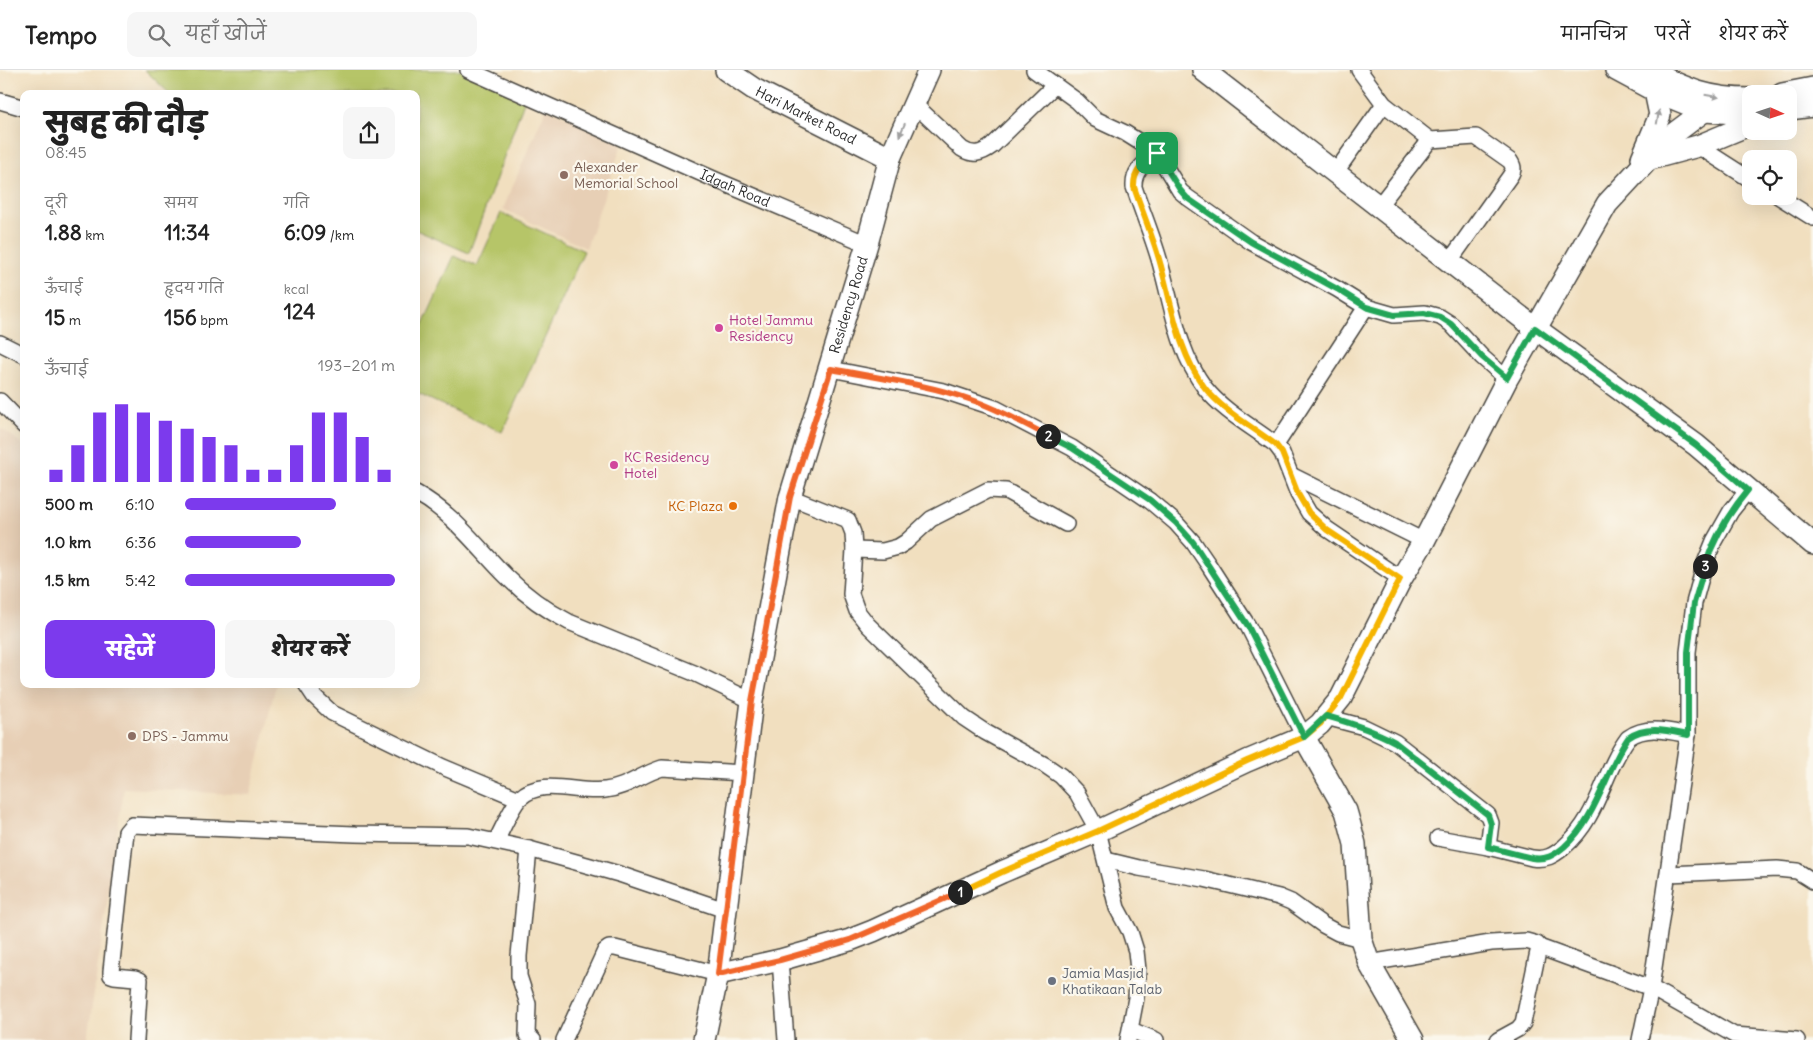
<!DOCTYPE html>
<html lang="hi">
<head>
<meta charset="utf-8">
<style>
  :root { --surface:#fff; --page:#f6f6f6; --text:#222; --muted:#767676; --line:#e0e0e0; --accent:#7c3aed }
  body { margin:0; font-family:Delius,"Playpen Sans Deva",sans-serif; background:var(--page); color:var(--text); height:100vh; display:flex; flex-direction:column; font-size:19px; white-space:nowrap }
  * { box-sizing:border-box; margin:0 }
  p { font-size:16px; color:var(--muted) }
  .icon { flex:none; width:28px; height:28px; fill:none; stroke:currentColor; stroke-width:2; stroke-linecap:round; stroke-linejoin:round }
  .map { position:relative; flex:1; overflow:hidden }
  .sheet { position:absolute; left:20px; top:20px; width:400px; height:598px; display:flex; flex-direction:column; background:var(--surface); border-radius:10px; box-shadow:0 5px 20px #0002 }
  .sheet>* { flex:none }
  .needle { width:32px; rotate:93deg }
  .controls { position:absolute; left:1742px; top:15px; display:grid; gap:10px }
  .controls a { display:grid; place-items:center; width:55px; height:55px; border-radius:10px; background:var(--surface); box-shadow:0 5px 20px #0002; font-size:25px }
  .pin { position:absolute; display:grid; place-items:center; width:42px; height:42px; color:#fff; margin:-21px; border-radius:10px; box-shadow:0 2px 8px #0006 }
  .km { position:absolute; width:25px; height:25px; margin:-12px; border-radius:50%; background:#222; color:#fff; font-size:14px; line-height:25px; text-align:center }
  .round { display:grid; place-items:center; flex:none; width:52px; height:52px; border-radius:10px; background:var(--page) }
  .head { display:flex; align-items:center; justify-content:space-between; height:85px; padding:0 25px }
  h1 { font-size:28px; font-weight:800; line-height:38px }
  .figures { display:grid; grid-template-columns:repeat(3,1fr); gap:8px; height:85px; padding:5px 25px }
  .figures div { display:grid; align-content:center }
  .figures b { font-size:21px; font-weight:800 }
  .figures small { font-size:14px; font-weight:400 }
  .figures p { font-size:14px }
  .chart { height:140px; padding:10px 25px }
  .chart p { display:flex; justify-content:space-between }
  .chart svg { width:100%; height:90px; margin-top:5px; stroke:var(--accent); stroke-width:6 }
  .button { display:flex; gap:10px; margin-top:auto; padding:10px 25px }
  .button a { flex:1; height:58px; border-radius:10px; background:var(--accent); color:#fff; font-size:20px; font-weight:800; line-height:58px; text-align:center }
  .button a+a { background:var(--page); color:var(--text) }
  ul { padding:0 25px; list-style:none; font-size:16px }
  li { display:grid; grid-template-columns:80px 60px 1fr; align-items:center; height:38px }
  li i { height:12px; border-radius:6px; background:var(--accent) }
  header { display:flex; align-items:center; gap:30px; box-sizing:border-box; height:70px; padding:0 25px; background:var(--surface); border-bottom:1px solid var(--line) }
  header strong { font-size:24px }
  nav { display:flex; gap:28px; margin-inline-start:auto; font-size:18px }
  .search { width:350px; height:45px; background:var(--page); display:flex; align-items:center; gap:12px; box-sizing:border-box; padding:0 18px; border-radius:10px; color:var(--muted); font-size:19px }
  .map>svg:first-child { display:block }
  .built { fill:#e7cfb5 }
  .green { fill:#b6c567; stroke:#707849 }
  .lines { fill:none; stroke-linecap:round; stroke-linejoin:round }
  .street-casing { stroke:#494641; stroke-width:18 }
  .secondary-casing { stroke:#494641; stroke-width:24 }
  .street { stroke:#fff; stroke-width:15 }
  .secondary { stroke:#fff; stroke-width:21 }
  .oneway { fill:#a0a0a0 }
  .split-1-casing { stroke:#fff; stroke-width:10 }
  .split-2-casing { stroke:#fff; stroke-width:10 }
  .split-3-casing { stroke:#fff; stroke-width:10 }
  .split-4-casing { stroke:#fff; stroke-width:10 }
  .split-1 { stroke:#f5b400; stroke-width:6 }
  .split-2 { stroke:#f0652b; stroke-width:6 }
  .split-3 { stroke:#22a559; stroke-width:6 }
  .split-4 { stroke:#22a559; stroke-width:6 }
  .education-dot { fill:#8d6e63; stroke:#fbf7ec; stroke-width:2 }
  .hotel-dot { fill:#d1479c; stroke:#fbf7ec; stroke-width:2 }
  .food-dot { fill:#e8710a; stroke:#fbf7ec; stroke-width:2 }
  .worship-dot { fill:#6b7280; stroke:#fbf7ec; stroke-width:2 }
  .labels { text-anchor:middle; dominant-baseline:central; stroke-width:4.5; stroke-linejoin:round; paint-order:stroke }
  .street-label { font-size:14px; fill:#2b2b2b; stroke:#fbf7ec }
  .education-label { font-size:14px; fill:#785e54; stroke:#fbf7ec; text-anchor:start }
  .hotel-label { font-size:14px; fill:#b23c85; stroke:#fbf7ec; text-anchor:start }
  .food-label { font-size:14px; fill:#c56008; stroke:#fbf7ec; text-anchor:end }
  .worship-label { font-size:14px; fill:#5b616d; stroke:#fbf7ec; text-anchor:start }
</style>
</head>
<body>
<header>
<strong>Tempo</strong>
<div class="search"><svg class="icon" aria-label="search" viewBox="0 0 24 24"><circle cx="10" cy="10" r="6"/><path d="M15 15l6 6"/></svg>यहाँ खोजें</div>
<nav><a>मानचित्र</a><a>परतें</a><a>शेयर करें</a></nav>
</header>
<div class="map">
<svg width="1813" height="970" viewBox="0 0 1813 970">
  <rect width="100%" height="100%" fill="#fbf7ec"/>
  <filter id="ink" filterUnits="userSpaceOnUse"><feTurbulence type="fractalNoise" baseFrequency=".02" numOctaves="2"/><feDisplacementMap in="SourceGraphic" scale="10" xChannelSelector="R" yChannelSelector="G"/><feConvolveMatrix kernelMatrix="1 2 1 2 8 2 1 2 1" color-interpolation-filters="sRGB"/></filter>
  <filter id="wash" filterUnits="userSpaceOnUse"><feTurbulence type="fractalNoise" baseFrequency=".0096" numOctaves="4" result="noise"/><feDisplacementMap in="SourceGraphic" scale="20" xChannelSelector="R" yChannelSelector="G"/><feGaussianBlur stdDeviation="1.12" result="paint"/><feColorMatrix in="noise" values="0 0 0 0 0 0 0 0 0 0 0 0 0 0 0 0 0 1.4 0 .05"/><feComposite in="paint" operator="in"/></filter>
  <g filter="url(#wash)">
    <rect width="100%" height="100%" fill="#f1dfbf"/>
    <g class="built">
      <polygon points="546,38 623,71 586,178 503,139"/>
      <polygon points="0,359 4,360 24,375 24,614 276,614 250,725 124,718 87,970 0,970"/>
    </g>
    <g class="green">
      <polygon points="145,0 463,0 526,26 469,183 416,160 416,24 170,24"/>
      <polygon points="501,143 584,181 502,362 416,323 416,270 454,186 477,196"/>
    </g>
  </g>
  <g filter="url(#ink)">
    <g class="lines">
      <g class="street-casing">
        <g id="street">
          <path id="s1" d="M 468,0 L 716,110 L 867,174"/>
          <polyline points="1034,0 1077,31 1095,49 1125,63 1157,83 1180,121 1187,127 1251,172 1337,219 1366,237 1394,245 1425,243 1440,247 1451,254 1482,287 1507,309"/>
          <path d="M 1359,0 L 1384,34 L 1430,70 L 1476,67 L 1510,91 C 1514,97 1514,100 1510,106 L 1449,192"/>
          <polyline points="0,31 24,38"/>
          <path d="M 914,34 L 962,79 C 973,86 981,84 992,76 L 1055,15"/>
          <polyline points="1698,76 1751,110"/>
          <path d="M 1157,83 C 1145,93 1133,100 1134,117 C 1142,141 1152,165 1159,189 C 1172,233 1177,281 1205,318 C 1224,342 1253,357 1276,375 L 1282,383 L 1298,424 L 1309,443 L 1327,459 L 1401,509"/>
          <polyline points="1335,103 1384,34"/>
          <polyline points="1778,126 1813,148"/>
          <polyline points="1378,137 1430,70"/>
          <polyline points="0,273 24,285"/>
          <polyline points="831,299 944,321 995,338 1072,378 1150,431 1176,453 1193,472 1208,494 1248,556 1304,667"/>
          <polyline points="0,331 24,356"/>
          <polyline points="1276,375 1366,237"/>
          <polyline points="1291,405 1424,471"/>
          <path d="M 416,423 C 453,443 477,477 506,506 C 525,525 546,540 569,552 L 694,603 L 752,631"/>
          <polyline points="790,427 848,450 853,463 854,480 851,524 857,541 868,555 964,648 985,662 1045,695 1061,706 1077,723 1098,761 1117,838 1130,862 1136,881 1138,900 1136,928 1128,970"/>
          <polyline points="854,480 883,481 898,477 906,472 931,449 988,420 1006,421 1066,454"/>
          <polyline points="306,614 314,626 332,643 443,697 519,729"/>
          <polyline points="1326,647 1364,657 1395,672 1488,745 1491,753 1488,777"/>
          <path d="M 1438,768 L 1488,777 L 1532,788 C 1546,790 1553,786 1564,777 C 1600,746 1602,703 1628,668 C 1646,655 1668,661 1688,665"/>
          <path d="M 496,771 C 502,760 512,736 520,728 C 542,707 577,724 605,720 C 626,718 642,704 662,698 L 743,703"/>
          <polyline points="529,779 519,886 519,906 528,934 527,965 533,970"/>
          <polyline points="1106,790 1139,798 1204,809 1279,827 1291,832 1323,855 1338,863 1361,869"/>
          <polyline points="1669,804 1777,799 1797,801 1813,811"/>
          <polyline points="1539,877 1651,918 1734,965 1797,970"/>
          <polyline points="780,890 786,970"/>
          <polyline points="1369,893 1491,873 1526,871 1537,874 1539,877 1523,953 1518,959 1498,970"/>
          <polyline points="1131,960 1156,970"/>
          <polyline points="136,970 140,910 135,908 114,906 111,905 111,901 126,762 132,755 355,764 468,766 529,779 619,804 725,840"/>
          <polyline points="564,970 605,881 609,878 615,878 718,904"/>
          <polyline points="1640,970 1651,918 1688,665 1688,582 1694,533 1705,493 1714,471 1731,441 1748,420"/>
        </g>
      </g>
      <g class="secondary-casing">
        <g id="secondary">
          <path id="s2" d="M 726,0 L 754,19 L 890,88"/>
          <polyline points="1203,0 1535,258 1696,375 1813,474"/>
          <polyline points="1616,0 1655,21 1704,41 1751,44"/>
          <path d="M 1647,0 C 1687,19 1706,29 1751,29"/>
          <polyline points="1782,24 1813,18"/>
          <polyline points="1789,39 1813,36"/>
          <polyline points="1642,88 1660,45 1655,21"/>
          <polyline points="1650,89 1698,76 1751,54"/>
          <polyline points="1304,667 1346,741 1350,755 1355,774 1361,869 1369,893 1413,970"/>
          <polyline points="718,904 780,890 850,870 873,861 1002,802 1098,761 1247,691 1304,667 1320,654 1341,628 1401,509 1424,471 1507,309 1607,134 1668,68 1704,41"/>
          <path id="s3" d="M 704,970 L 718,904 L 752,631 L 790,427 L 867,174 L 890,88 L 929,0"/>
        </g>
      </g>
      <use href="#street" class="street"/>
      <use href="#secondary" class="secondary"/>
    </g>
    <defs><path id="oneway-solid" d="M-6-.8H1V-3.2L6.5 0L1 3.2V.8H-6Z" transform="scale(1.25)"/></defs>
    <g class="oneway">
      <use href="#oneway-solid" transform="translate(1712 26) rotate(10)"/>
      <use href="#oneway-solid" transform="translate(1658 47) rotate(-80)"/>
      <use href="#oneway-solid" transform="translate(902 60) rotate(114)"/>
    </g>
  </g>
  <g class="lines" filter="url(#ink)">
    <g class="split-1-casing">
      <path id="split-1" d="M 960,822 L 1002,802 L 1098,761 L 1247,691 L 1304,667 L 1320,654 L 1341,628 L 1400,509 L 1327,460 L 1309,443 L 1298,424 L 1282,383 L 1276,375 C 1253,357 1224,342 1205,318 C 1177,281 1172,233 1159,189 C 1152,165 1142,141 1134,117 C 1133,100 1145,93 1157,83"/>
    </g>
    <g class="split-2-casing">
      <path id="split-2" d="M 960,822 L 850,870 L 780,890 L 718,904 L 752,631 L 765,563 L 790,427 L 831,299 C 878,308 927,314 972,330 C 999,339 1023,353 1048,366"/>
    </g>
    <g class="split-3-casing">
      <path id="split-3" d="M 1048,366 L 1072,378 L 1150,430 L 1176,453 L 1193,472 L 1248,556 L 1304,667 L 1326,646 C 1351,653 1373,660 1395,672 L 1488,745 L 1491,754 L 1488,777 L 1532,788 C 1546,790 1553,786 1564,777 C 1590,754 1600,722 1615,691 C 1619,683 1623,675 1628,668 C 1646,655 1668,661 1688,665 L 1688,582 L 1694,533 L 1705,496"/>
    </g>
    <g class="split-4-casing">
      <path id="split-4" d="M 1157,83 L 1180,120 L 1187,128 L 1251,172 L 1337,219 L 1366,237 L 1394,245 L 1424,243 L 1440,247 L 1451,254 L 1482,287 L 1507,308 L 1535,258 L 1696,375 L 1748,420 C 1729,443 1714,467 1705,496"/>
    </g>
    <use href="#split-1" class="split-1"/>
    <use href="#split-2" class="split-2"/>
    <use href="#split-3" class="split-3"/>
    <use href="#split-4" class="split-4"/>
  </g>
  <g class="education-dot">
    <circle cx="564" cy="105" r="5"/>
    <circle cx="132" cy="666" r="5"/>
  </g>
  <g class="hotel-dot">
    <circle cx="719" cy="258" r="5"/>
    <circle cx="614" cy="395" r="5"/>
  </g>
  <circle class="food-dot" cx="733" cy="436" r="5"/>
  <circle class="worship-dot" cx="1052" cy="911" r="5"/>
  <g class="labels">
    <g class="street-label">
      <text stroke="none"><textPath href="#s2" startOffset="92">Hari Market Road</textPath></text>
      <text stroke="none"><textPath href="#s1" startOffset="292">Idgah Road</textPath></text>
      <text stroke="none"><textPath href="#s3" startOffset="751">Residency Road</textPath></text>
    </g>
    <g class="education-label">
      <text x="574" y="97">Alexander<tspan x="574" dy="16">Memorial School</tspan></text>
      <text x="142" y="666">DPS - Jammu</text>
    </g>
    <g class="hotel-label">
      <text x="729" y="250">Hotel Jammu<tspan x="729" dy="16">Residency</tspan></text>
      <text x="624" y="387">KC Residency<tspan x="624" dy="16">Hotel</tspan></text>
    </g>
    <g class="food-label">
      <text x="723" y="436">KC Plaza</text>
    </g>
    <g class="worship-label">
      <text x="1062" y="903">Jamia Masjid<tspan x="1062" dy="16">Khatikaan Talab</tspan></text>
    </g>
  </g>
</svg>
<div class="controls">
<a><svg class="needle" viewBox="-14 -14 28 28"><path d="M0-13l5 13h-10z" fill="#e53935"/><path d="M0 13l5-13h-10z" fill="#767676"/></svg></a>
<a><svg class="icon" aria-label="locate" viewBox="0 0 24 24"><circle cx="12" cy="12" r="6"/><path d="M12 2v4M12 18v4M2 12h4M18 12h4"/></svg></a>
</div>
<div class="pin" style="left:1157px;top:83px;background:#1e9e55"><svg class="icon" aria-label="arrive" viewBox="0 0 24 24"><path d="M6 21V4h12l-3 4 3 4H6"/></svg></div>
<b class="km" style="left:960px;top:822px">1</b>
<b class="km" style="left:1048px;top:366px">2</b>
<b class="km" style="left:1705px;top:496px">3</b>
<section class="sheet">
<div class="head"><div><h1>सुबह की दौड़</h1><p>08:45</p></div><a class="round"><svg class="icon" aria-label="share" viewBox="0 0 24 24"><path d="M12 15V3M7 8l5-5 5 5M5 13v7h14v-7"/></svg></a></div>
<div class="figures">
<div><p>दूरी</p><b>1.88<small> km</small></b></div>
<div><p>समय</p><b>11:34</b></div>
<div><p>गति</p><b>6:09<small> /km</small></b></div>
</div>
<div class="figures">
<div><p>ऊँचाई</p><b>15<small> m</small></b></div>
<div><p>हृदय गति</p><b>156<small> bpm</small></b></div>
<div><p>kcal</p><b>124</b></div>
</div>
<div class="chart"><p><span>ऊँचाई</span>193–201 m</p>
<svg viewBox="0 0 160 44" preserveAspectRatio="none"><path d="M5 44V38M15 44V26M25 44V10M35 44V6M45 44V10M55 44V14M65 44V18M75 44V22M85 44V26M95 44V38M105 44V38M115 44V26M125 44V10M135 44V10M145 44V22M155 44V38"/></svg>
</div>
<ul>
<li><b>500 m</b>6:10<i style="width:72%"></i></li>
<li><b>1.0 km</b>6:36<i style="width:55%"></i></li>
<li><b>1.5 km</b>5:42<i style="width:100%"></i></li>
</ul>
<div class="button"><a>सहेजें</a><a>शेयर करें</a></div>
</section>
</div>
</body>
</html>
